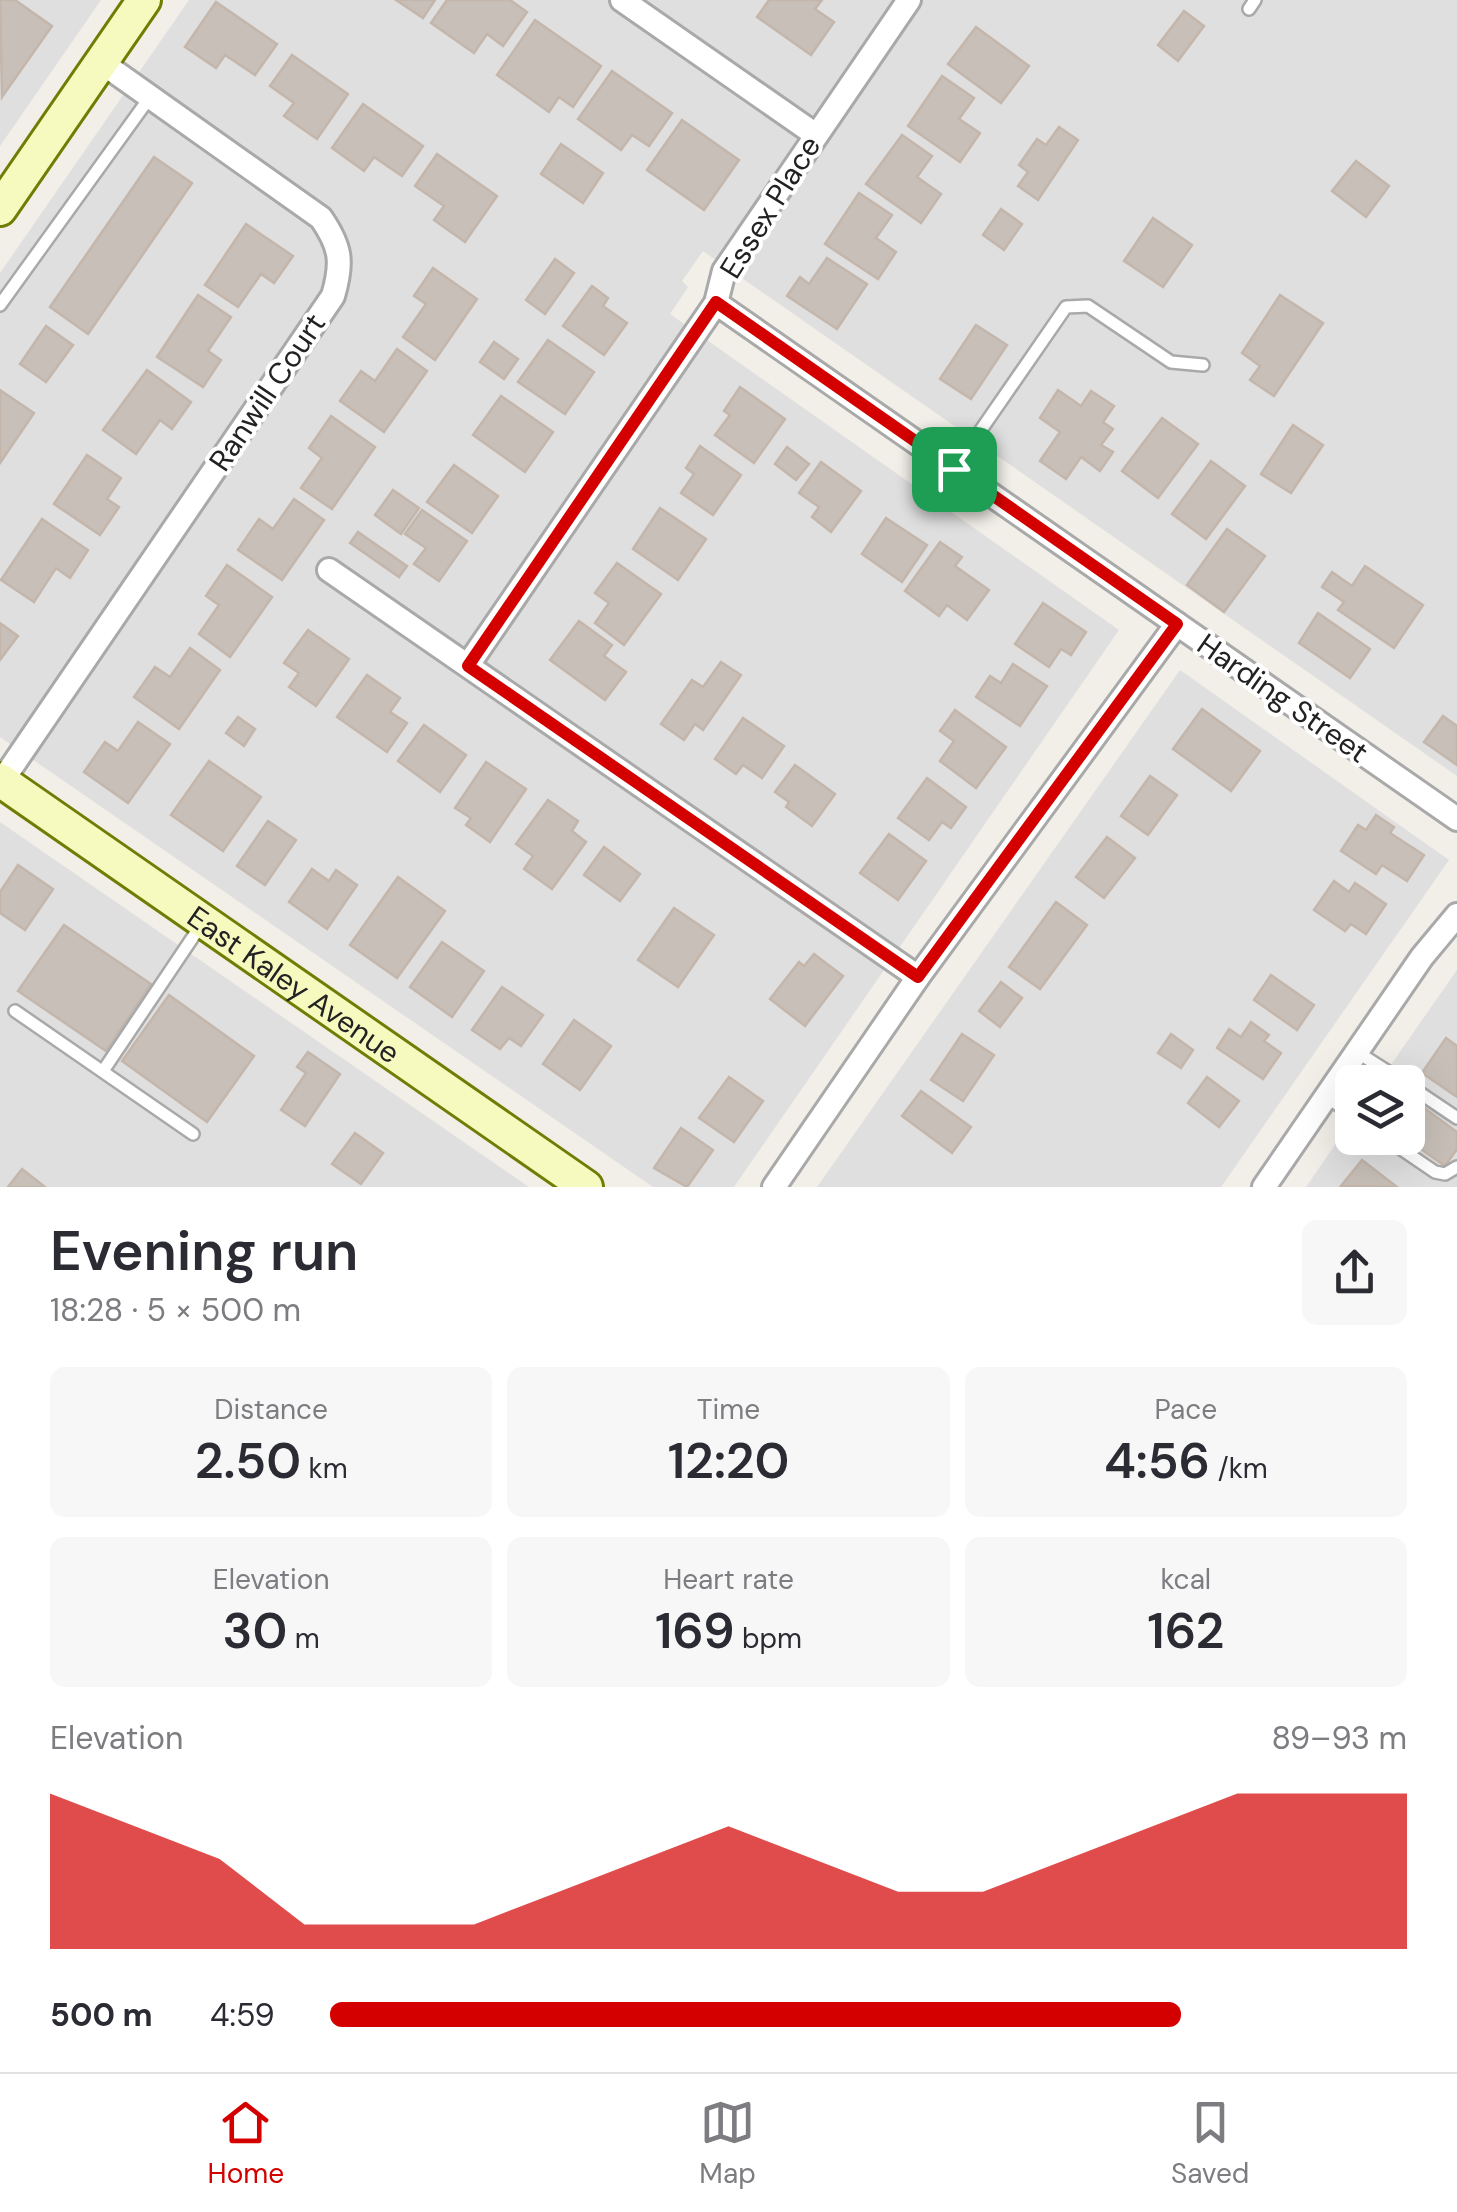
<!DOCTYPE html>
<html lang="en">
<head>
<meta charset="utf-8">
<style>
  :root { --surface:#fff; --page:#f7f7f7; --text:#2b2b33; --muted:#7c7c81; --line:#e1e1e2; --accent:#d40000 }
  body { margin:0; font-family:"DM Sans",sans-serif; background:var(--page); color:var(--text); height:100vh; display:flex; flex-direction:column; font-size:38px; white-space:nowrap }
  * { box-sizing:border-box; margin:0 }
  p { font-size:32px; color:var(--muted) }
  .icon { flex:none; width:55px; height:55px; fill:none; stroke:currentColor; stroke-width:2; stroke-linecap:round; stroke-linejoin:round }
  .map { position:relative; height:1187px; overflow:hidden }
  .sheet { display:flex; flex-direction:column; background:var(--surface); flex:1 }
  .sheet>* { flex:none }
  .buttons { position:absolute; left:1335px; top:1065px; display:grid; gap:20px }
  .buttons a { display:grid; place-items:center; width:90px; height:90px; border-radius:15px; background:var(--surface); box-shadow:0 10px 40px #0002; font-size:50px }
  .pin { position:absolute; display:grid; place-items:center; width:85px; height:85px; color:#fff; margin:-42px; border-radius:20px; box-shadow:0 5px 15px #0006 }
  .round { display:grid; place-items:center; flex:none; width:105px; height:105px; border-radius:15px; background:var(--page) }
  .overview { display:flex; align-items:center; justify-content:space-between; height:170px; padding:0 50px }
  h1 { font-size:55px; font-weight:600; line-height:75px }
  .metrics { display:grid; grid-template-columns:repeat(3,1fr); gap:15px; height:170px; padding:10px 50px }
  .metrics div { display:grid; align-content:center; border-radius:15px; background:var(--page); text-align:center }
  .metrics b { font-size:50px; font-weight:600 }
  .metrics small { font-size:28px; font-weight:400 }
  .metrics p { font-size:28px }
  .chart { height:280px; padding:20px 50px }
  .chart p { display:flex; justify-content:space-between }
  .chart svg { width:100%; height:180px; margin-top:10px; fill:var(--accent); opacity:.7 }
  ul { padding:0 50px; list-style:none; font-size:32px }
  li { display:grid; grid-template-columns:160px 120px 1fr; align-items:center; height:75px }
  li i { height:25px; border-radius:12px; background:var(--accent) }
  .menu { display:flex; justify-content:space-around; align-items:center; height:140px; border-top:2px solid var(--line); background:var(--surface); font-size:28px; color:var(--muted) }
  .menu a { display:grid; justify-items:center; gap:5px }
  .menu .active { color:var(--accent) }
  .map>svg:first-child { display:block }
  .residential { fill:#e0dfdf }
  .building { fill:#c7bfb8; stroke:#c4b6ab; stroke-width:2.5 }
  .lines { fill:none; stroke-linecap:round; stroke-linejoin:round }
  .lane-casing { stroke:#a9a9a9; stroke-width:16 }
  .street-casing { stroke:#a9a9a9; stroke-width:28 }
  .secondary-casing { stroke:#707d05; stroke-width:38 }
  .lane { stroke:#fff; stroke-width:11 }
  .street { stroke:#fff; stroke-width:22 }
  .secondary { stroke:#f7fabf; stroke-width:32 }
  .route-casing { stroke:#fff; stroke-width:20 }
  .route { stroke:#d40000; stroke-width:12 }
  .labels { text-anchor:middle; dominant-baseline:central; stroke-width:8; stroke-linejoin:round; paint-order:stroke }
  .street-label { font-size:30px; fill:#222; stroke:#fff }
</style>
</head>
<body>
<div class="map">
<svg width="1457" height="1187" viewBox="0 0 1457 1187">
  <rect width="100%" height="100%" fill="#f2efe9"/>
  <g class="residential">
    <polygon points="0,0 101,0 0,146"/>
    <polygon points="189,0 1457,0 1457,776 703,251 682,281 688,287 670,314 1119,630 734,1187 653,1187 0,737 0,273"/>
    <polygon points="1180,670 1449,860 1221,1187 817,1187"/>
    <polygon points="0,822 529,1187 0,1187"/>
    <polygon points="1457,970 1457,1187 1306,1187 1352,1120 1352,1138 1408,1138 1408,1082 1379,1082"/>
  </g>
  <g class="building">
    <polygon points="0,0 15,0 52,26 2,97"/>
    <polygon points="396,0 435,0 423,18"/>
    <polygon points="447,0 510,0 527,12 503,46 487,34 474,53 431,23"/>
    <polygon points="769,0 822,0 815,9 834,22 811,55 757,17"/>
    <polygon points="216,2 277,44 255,75 225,55 216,68 185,47"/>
    <polygon points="1184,11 1204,26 1178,61 1158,45"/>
    <polygon points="535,20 601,66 573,107 559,97 549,112 497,75"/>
    <polygon points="976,27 1029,66 1001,103 948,64"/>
    <polygon points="292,55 348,94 317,139 284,116 294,103 270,86"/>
    <polygon points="612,71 672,113 649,146 632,135 621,150 578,119"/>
    <polygon points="942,76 974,98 959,119 980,133 960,162 908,126"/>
    <polygon points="363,104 423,146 402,176 374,157 364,171 332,148"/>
    <polygon points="682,120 739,160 704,210 647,170"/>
    <polygon points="1059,127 1078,140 1038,200 1018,186 1028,172 1019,165 1037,139 1046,145"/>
    <polygon points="902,135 932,156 917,177 941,194 921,223 866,184"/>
    <polygon points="561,144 603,173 583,203 541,174"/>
    <polygon points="437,154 497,196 465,242 434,220 444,206 415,186"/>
    <polygon points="154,157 192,183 88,334 50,307"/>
    <polygon points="1356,161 1389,186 1366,217 1332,191"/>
    <polygon points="859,193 892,215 876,238 896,252 878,279 825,244"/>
    <polygon points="1001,209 1022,224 1004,250 983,235"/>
    <polygon points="1153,218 1192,245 1163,287 1124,261"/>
    <polygon points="246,224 293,256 274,283 261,274 238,307 205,285"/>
    <polygon points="827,258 867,284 837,329 787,296 800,277 809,284"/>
    <polygon points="555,259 574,273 545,314 526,300"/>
    <polygon points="433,268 477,299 435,360 403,337 426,304 414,296"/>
    <polygon points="592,286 608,298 603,306 627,323 604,355 563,326"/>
    <polygon points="198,295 231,317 208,351 221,360 203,387 157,357"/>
    <polygon points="1280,295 1323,323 1274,396 1250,380 1260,366 1242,353"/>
    <polygon points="976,325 1007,345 971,399 940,379"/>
    <polygon points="46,326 73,345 46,382 20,364"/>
    <polygon points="548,340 594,372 565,414 518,382"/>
    <polygon points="494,342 518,359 504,379 480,362"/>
    <polygon points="397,349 427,371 384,432 340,401 361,371 375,381"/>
    <polygon points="147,370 191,402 172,429 160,420 136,454 103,430"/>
    <polygon points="740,387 785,419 754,463 715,435 730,415 724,411"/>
    <polygon points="0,390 34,413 0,463"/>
    <polygon points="1058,390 1081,406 1091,391 1114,406 1103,422 1113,429 1101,445 1113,452 1100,471 1081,457 1066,479 1040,461 1060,432 1040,418"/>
    <polygon points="501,396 553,432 525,472 473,435"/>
    <polygon points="331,416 375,447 332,509 301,488 322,458 309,448"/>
    <polygon points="1162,418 1198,444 1158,498 1122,471"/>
    <polygon points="1293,425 1323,445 1291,493 1261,474"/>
    <polygon points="700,446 741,475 713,515 681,493 694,474 686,468"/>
    <polygon points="787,447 809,464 796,480 775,464"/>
    <polygon points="87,455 121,478 107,499 119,507 100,535 54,504"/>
    <polygon points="1211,461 1245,486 1206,539 1172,514"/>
    <polygon points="821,462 861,491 831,532 812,517 819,507 799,493"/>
    <polygon points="454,465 498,496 472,533 427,502"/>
    <polygon points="393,490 419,508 401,534 375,515"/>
    <polygon points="294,499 324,520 282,580 238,550 259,519 273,529"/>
    <polygon points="660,508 706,539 678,580 633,549"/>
    <polygon points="422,510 467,541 439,581 414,564 426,548 405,534"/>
    <polygon points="886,518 927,545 902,582 862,554"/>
    <polygon points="42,519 88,550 70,578 56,568 34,602 1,580"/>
    <polygon points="1227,529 1265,556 1224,612 1187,585"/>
    <polygon points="358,532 407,566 399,577 350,543"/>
    <polygon points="940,542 962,557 955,566 989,590 967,620 947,605 939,616 905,591"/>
    <polygon points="617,563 661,594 624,645 595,623 609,603 595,593"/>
    <polygon points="227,565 272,597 230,657 199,634 219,605 206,596"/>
    <polygon points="1365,566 1423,605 1394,648 1338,610 1344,602 1322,587 1332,572 1352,586"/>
    <polygon points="1043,603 1086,632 1071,655 1061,649 1049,667 1015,644"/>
    <polygon points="1318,613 1370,649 1350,678 1299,643"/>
    <polygon points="579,621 612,645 604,656 626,672 605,700 550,660"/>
    <polygon points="0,623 18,636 0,660"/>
    <polygon points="308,630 349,659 316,706 289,687 299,673 284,663"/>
    <polygon points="190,648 220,670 179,729 134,697 155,667 170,677"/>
    <polygon points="721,662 741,675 703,730 695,724 684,740 661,724 692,680 703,687"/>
    <polygon points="1013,664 1047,686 1020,726 976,697 990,676 1001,683"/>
    <polygon points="367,675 400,698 390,712 407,723 387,752 337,717"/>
    <polygon points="1202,709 1260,751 1231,791 1173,749"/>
    <polygon points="955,710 1006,747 976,788 940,761 954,741 940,731"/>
    <polygon points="1443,716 1457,726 1457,765 1424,742"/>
    <polygon points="238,717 255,729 244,746 226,733"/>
    <polygon points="743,718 784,746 762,778 743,765 736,774 715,759"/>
    <polygon points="138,722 170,744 128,803 84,772 105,742 118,751"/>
    <polygon points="424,725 466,755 440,792 398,761"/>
    <polygon points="209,761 261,797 223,851 171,815"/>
    <polygon points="486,762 526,789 490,842 466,825 471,818 455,808"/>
    <polygon points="795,765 835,794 812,826 786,807 789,802 775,792"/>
    <polygon points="1150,776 1177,795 1148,835 1121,816"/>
    <polygon points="927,778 966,807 951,828 942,822 929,840 898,818"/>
    <polygon points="548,800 578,821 572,831 586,842 552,889 524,869 533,856 516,844"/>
    <polygon points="1376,815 1394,827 1390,833 1424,855 1407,881 1382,865 1376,874 1341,851 1358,825 1366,830"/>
    <polygon points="268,821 296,840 265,885 237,866"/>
    <polygon points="889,834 926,861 898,900 860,873"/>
    <polygon points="1107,837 1135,858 1104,898 1076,877"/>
    <polygon points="604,847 640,874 620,901 584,875"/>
    <polygon points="18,865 53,889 25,930 0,913 0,892"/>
    <polygon points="312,869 329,881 336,870 357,885 327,929 289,902"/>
    <polygon points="398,877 445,911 397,978 350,945"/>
    <polygon points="1334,881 1349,892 1355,883 1386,904 1366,934 1351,924 1345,931 1314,910"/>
    <polygon points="1056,902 1087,925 1040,989 1009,967"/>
    <polygon points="674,908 714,935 678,987 638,960"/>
    <polygon points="64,925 151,984 106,1051 18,991"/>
    <polygon points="442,942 484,971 452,1017 410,987"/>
    <polygon points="814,954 843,976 805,1026 770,999 799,962 804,966"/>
    <polygon points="1271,975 1314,1005 1297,1030 1254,1000"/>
    <polygon points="1001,982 1022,998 1000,1027 979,1011"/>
    <polygon points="502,987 543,1015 521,1046 509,1038 500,1049 472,1030"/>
    <polygon points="169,995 254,1056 207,1122 122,1061"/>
    <polygon points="574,1020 611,1046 580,1090 543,1064"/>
    <polygon points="1251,1022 1269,1035 1264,1041 1281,1053 1263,1079 1217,1048 1229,1029 1241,1037"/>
    <polygon points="962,1034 994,1055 963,1101 931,1080"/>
    <polygon points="1171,1034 1193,1050 1181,1068 1158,1053"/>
    <polygon points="1446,1038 1457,1046 1457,1097 1422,1073"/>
    <polygon points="308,1052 340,1074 305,1126 281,1110 306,1073 297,1067"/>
    <polygon points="729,1077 763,1101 734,1142 699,1118"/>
    <polygon points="1207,1077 1239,1101 1219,1127 1188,1103"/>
    <polygon points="921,1091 971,1127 952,1153 902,1116"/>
    <polygon points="1408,1096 1457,1132 1457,1149 1445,1166 1405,1138"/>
    <polygon points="681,1128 713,1150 687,1187 654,1168"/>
    <polygon points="355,1133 383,1153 361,1184 332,1164"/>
    <polygon points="1362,1160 1397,1187 1341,1186"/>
    <polygon points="22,1169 45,1187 8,1187"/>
  </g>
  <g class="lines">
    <g class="lane-casing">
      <g id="lane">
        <polyline points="1249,9 1255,0"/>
        <polyline points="0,305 150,97"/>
        <polyline points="954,469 1066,307 1088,306 1171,362 1203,365"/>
        <polyline points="15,1011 193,1134"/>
        <polyline points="1357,1052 1404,1082"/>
        <polyline points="103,1071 201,925"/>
        <polyline points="1408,1085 1457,1118"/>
        <polyline points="1326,1096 1352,1115"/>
        <polyline points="1385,1138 1435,1172 1445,1174 1457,1167"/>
      </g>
    </g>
    <g class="street-casing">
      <g id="street">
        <polyline points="622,0 816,135"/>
        <polyline points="716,303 1457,819"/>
        <polyline points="329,570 918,977"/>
        <polyline points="468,665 716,303 724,271 909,0"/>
        <path d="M 2,781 L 333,296 C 343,262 341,247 321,218 L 101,62"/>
        <polyline points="774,1187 918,977 1177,624"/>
        <polyline points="1264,1187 1422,957 1457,915"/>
      </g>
    </g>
    <g class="secondary-casing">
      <g id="secondary">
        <polyline points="0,209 144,0"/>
        <path id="s1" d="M 0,780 L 586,1187"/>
      </g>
    </g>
    <use href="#lane" class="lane"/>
    <use href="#street" class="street"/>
    <use href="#secondary" class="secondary"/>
  </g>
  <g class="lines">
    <g class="route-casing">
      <polygon id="route" points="716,302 1177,624 918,977 468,666"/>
    </g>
    <use href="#route" class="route"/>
  </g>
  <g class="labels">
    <g class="street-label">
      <text transform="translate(770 207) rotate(-58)">Essex Place</text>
      <text transform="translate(267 392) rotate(-56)">Ranwill Court</text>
      <text transform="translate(1283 698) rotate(35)">Harding Street</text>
      <text stroke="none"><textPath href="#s1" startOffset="358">East Kaley Avenue</textPath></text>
    </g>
  </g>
</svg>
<div class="buttons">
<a><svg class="icon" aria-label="layers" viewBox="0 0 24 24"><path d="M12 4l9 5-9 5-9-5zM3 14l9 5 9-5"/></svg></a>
</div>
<div class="pin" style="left:954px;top:469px;background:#1e9e55"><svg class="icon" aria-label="arrive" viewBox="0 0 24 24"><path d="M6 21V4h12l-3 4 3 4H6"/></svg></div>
</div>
<section class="sheet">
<div class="overview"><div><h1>Evening run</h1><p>18:28 · 5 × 500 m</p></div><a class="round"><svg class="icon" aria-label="share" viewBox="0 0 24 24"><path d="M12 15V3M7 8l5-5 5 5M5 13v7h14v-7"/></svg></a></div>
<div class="metrics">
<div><p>Distance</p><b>2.50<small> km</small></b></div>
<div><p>Time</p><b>12:20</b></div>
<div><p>Pace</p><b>4:56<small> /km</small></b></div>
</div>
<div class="metrics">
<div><p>Elevation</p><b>30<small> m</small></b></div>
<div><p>Heart rate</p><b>169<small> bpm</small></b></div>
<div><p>kcal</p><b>162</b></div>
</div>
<div class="chart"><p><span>Elevation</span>89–93 m</p>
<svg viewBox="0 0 160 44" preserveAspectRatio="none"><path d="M0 44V6L10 14L20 22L30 38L40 38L50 38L60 30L70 22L80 14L90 22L100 30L110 30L120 22L130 14L140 6L150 6L160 6V44z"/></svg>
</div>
<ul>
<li><b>500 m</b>4:59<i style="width:79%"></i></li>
</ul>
</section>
<nav class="menu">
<a class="active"><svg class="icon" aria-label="home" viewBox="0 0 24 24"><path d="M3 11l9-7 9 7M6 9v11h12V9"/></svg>Home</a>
<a><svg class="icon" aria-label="map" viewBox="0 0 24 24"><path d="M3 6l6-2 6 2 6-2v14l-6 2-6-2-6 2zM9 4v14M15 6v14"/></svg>Map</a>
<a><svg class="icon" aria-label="saved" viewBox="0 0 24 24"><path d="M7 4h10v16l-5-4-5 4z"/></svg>Saved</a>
</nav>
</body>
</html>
